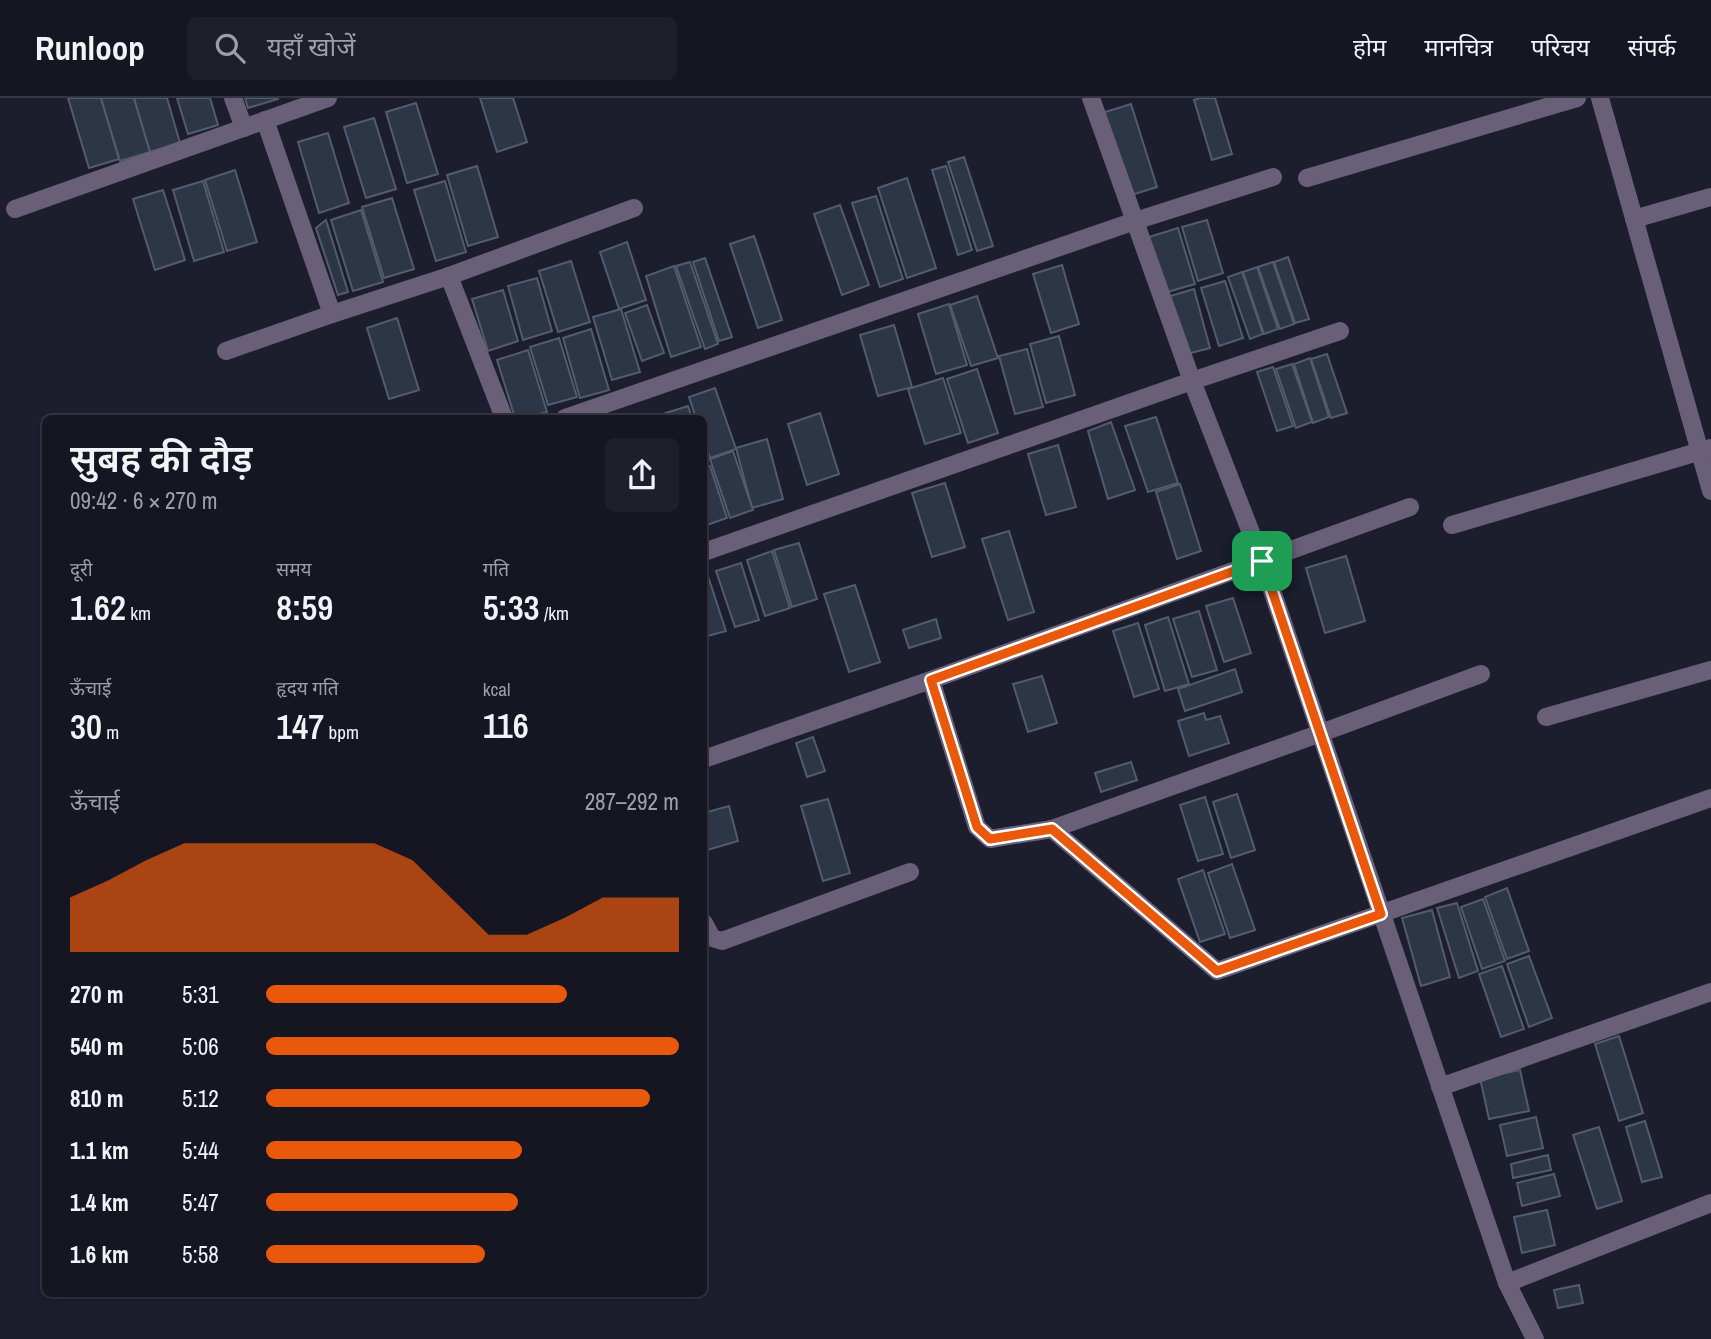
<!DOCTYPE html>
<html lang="hi">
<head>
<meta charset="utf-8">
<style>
  :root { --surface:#151622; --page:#1e1f2a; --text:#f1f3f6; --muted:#9d9fa5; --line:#343540; --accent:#ea580c }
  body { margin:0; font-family:"Archivo Narrow","Noto Sans Devanagari",sans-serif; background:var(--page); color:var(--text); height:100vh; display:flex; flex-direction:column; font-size:26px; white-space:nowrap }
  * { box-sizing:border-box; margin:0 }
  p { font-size:23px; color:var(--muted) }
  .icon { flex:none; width:38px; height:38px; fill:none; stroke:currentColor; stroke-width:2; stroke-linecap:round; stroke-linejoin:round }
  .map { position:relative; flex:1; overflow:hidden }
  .details { position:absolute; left:42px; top:317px; width:665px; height:882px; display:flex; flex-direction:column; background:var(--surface); border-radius:10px; box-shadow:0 2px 5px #0004,0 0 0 2px var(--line) }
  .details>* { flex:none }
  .pin { position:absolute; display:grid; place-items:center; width:60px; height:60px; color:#fff; margin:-30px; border-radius:14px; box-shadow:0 4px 10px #0006 }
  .round { display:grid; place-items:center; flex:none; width:74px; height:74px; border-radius:10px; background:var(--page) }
  .head { display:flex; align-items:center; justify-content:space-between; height:119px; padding:0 28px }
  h1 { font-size:38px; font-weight:600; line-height:52px }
  .metrics { display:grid; grid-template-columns:repeat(3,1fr); gap:10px; height:119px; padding:7px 28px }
  .metrics div { display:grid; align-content:center }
  .metrics b { font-size:35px; font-weight:600 }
  .metrics small { font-size:19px; font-weight:400 }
  .metrics p { font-size:19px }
  .chart { height:196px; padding:14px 28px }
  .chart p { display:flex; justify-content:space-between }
  .chart svg { width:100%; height:126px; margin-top:7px; fill:var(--accent); opacity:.7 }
  ul { padding:0 28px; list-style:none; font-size:23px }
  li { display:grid; grid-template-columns:112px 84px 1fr; align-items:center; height:52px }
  li i { height:18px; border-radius:9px; background:var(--accent) }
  header { display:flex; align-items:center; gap:42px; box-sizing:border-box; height:98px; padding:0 35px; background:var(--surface); border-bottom:2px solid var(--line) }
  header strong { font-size:33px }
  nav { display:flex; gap:38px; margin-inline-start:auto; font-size:24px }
  .search { width:490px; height:63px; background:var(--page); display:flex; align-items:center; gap:18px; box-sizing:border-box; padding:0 24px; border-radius:10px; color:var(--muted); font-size:26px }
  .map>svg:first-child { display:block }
  .building { fill:#2c3646; stroke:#525c6e; stroke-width:2 }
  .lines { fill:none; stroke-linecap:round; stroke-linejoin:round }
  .minor { stroke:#695f78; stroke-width:18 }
  .route-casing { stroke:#fff; stroke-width:14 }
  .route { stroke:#ea580c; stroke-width:9 }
</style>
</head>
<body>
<header>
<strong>Runloop</strong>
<div class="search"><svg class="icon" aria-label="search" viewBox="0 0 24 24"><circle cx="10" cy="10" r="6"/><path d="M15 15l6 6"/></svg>यहाँ खोजें</div>
<nav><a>होम</a><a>मानचित्र</a><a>परिचय</a><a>संपर्क</a></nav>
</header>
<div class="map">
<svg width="1711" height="1241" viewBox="0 0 1711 1241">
  <rect width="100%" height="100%" fill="#1c1d2d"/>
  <g class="building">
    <polygon points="68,0 101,0 119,61 89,70"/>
    <polygon points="101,0 134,0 150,54 120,63"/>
    <polygon points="134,0 167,0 180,45 150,54"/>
    <polygon points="177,0 210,0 218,27 188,36"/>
    <polygon points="245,0 278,0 278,1 248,10"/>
    <polygon points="480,0 513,0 527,44 497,54"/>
    <polygon points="1200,0 1215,0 1232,56 1212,62 1194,2"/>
    <polygon points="416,5 438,76 407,85 386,14"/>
    <polygon points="1131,6 1157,89 1128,98 1102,15"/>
    <polygon points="374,20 396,91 366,100 344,29"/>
    <polygon points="328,35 349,105 319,115 298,44"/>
    <polygon points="964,59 993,148 977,153 948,64"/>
    <polygon points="477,68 498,139 468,148 447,77"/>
    <polygon points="946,68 972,152 958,157 932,72"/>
    <polygon points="235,72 257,144 227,153 205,82"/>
    <polygon points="907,80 936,170 907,180 878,90"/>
    <polygon points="203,83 224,154 194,163 173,92"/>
    <polygon points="445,83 466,154 436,163 414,92"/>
    <polygon points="163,92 185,162 155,172 133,101"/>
    <polygon points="876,98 903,181 880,189 852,105"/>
    <polygon points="392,100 414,171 384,180 362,109"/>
    <polygon points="840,107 869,187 842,197 814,116"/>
    <polygon points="361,112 383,184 353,193 331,122"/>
    <polygon points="326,122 348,194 338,197 316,130"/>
    <polygon points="1207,122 1223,175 1198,183 1182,129"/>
    <polygon points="1178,130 1195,186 1164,195 1146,140"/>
    <polygon points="754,138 782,222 758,230 730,146"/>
    <polygon points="627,144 646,202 619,211 600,154"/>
    <polygon points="1288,159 1309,221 1295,225 1274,164"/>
    <polygon points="705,160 732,239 719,243 693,164"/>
    <polygon points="571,163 590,224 558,234 539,173"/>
    <polygon points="690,164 718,246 705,251 676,168"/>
    <polygon points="1273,164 1294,226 1280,231 1258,169"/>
    <polygon points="1062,167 1079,226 1051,235 1033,176"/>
    <polygon points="674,168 701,249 671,259 646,178"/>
    <polygon points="1257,169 1278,231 1264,236 1243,174"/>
    <polygon points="1242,174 1263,236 1250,241 1228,179"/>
    <polygon points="537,180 552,233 523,242 508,188"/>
    <polygon points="1225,183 1243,240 1219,248 1201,190"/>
    <polygon points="1194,191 1210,250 1183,257 1167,199"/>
    <polygon points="503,192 518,243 488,253 472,201"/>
    <polygon points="977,198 998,260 971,268 950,207"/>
    <polygon points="949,206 967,267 936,276 918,216"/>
    <polygon points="647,207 664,255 642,263 625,215"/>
    <polygon points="621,211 640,274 612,282 593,219"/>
    <polygon points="397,220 419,292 389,301 367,230"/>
    <polygon points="894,227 912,289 878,298 860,237"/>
    <polygon points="591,231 609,292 580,300 563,240"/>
    <polygon points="1059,238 1075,297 1046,305 1030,246"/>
    <polygon points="559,240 577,299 548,307 530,249"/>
    <polygon points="1027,251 1043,309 1015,316 999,258"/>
    <polygon points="528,252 547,314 525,320 515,320 497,262"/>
    <polygon points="1327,256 1347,315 1331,320 1311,261"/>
    <polygon points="1310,260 1329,319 1313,325 1294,266"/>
    <polygon points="1292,266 1312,324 1296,330 1276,271"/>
    <polygon points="1273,269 1293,328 1277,333 1257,274"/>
    <polygon points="977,271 998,335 968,345 947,281"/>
    <polygon points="943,280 961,335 925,346 908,291"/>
    <polygon points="715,290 736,351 710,360 704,342 704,320 696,320 689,299"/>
    <polygon points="688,308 692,320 664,320 663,316"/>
    <polygon points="820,315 839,376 807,387 788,326"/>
    <polygon points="1156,319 1178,385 1148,394 1125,328"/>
    <polygon points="1111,324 1135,392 1108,401 1088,333"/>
    <polygon points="767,341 783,401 752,410 736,350"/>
    <polygon points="1058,347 1076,409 1046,417 1028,356"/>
    <polygon points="733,353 753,412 730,420 710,361"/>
    <polygon points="710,368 727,420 704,428 704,370"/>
    <polygon points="945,385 965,449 932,459 912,395"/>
    <polygon points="1180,386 1201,453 1177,461 1156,394"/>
    <polygon points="1009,433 1034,514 1008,522 982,441"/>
    <polygon points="799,445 817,501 792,509 774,452"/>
    <polygon points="772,453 790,510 765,518 747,462"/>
    <polygon points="1346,458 1365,523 1325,535 1306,470"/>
    <polygon points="741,465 759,522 735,529 716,473"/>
    <polygon points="706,472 726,533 704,539 704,473"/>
    <polygon points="855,487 880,564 849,574 824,496"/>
    <polygon points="1233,500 1251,555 1224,564 1206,508"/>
    <polygon points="1199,513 1217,572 1192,579 1173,521"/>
    <polygon points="1168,519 1189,586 1165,593 1145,527"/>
    <polygon points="936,521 941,540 909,550 903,532"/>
    <polygon points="1138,525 1159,591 1134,599 1113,533"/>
    <polygon points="1235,571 1242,594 1185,613 1178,591"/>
    <polygon points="1042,578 1057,625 1028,634 1013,586"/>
    <polygon points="1204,615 1206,622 1220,618 1229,645 1189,658 1178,623"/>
    <polygon points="813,639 825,673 807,679 796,645"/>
    <polygon points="1131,664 1137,682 1101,694 1095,675"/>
    <polygon points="1237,696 1255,752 1231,760 1213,704"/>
    <polygon points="1205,699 1223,756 1198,763 1180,707"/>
    <polygon points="828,701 850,775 823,783 801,708"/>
    <polygon points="729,708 738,743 704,753 704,715"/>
    <polygon points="1232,766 1255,832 1230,840 1208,775"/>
    <polygon points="1203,772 1225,836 1200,844 1178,781"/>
    <polygon points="1507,790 1529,853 1507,861 1485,799"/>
    <polygon points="1483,801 1505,863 1482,871 1461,809"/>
    <polygon points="1457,805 1478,873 1459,880 1437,810"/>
    <polygon points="1432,812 1450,879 1421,888 1402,820"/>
    <polygon points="1529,858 1552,920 1529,929 1507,866"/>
    <polygon points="1502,868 1524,931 1501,939 1479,876"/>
    <polygon points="1619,938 1643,1015 1619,1023 1595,946"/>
    <polygon points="1520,972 1529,1013 1489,1021 1480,980"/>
    <polygon points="1536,1019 1543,1050 1507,1058 1500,1027"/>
    <polygon points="1645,1023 1662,1079 1642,1084 1626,1029"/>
    <polygon points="1599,1029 1622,1103 1597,1111 1573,1037"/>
    <polygon points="1548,1057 1551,1072 1513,1080 1511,1066"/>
    <polygon points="1554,1076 1560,1098 1522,1108 1517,1085"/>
    <polygon points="1547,1112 1555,1147 1522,1155 1514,1119"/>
    <polygon points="1579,1187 1583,1205 1558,1210 1554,1192"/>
  </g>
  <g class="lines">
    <g class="minor">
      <polyline points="233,0 244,30"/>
      <polyline points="1091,0 1192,283 1262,463 1507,1185 1535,1241"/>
      <polyline points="1600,0 1711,393"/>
      <polyline points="265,22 332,216"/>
      <polyline points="1307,80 1577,0"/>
      <polyline points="15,111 328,0"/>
      <polyline points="1634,121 1711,99"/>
      <polyline points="449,178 504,320"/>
      <polyline points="226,253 332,216 449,178 634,110"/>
      <polyline points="565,320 1135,123 1273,79"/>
      <polyline points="1452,427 1711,350"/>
      <polyline points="704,454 1192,283 1340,233"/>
      <polyline points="931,582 1410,409"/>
      <polyline points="1546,619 1711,572"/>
      <polyline points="704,661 931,582 977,729 990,741 1052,731 1217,873 1711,700"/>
      <polyline points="1052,731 1321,635 1481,576"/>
      <polyline points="704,825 712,840 722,843 910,774"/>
      <polyline points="1440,989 1711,894"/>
      <polyline points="1507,1185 1711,1105"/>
    </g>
  </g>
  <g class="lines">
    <g class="route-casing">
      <polygon id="route" points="1262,463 1381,816 1217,873 1052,731 990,741 977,729 931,582"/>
    </g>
    <use href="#route" class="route"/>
  </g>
</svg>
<div class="pin" style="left:1262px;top:463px;background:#1e9e55"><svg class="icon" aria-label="arrive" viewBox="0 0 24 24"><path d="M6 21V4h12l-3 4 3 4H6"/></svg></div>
<section class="details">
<div class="head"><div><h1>सुबह की दौड़</h1><p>09:42 · 6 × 270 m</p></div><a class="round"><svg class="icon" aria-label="share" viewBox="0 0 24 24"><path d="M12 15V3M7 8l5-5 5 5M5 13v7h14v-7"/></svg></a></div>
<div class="metrics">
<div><p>दूरी</p><b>1.62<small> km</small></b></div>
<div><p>समय</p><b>8:59</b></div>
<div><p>गति</p><b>5:33<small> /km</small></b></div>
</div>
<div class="metrics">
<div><p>ऊँचाई</p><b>30<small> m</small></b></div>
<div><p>हृदय गति</p><b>147<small> bpm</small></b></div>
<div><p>kcal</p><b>116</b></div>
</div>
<div class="chart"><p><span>ऊँचाई</span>287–292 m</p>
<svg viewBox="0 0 160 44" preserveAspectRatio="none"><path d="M0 44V25L10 19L20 12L30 6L40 6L50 6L60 6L70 6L80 6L90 12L100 25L110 38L120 38L130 32L140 25L150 25L160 25V44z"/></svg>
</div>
<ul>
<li><b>270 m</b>5:31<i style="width:73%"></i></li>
<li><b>540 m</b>5:06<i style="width:100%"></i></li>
<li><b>810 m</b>5:12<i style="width:93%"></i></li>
<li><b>1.1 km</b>5:44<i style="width:62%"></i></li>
<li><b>1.4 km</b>5:47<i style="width:61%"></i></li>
<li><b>1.6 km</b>5:58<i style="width:53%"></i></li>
</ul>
</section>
</div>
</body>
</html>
